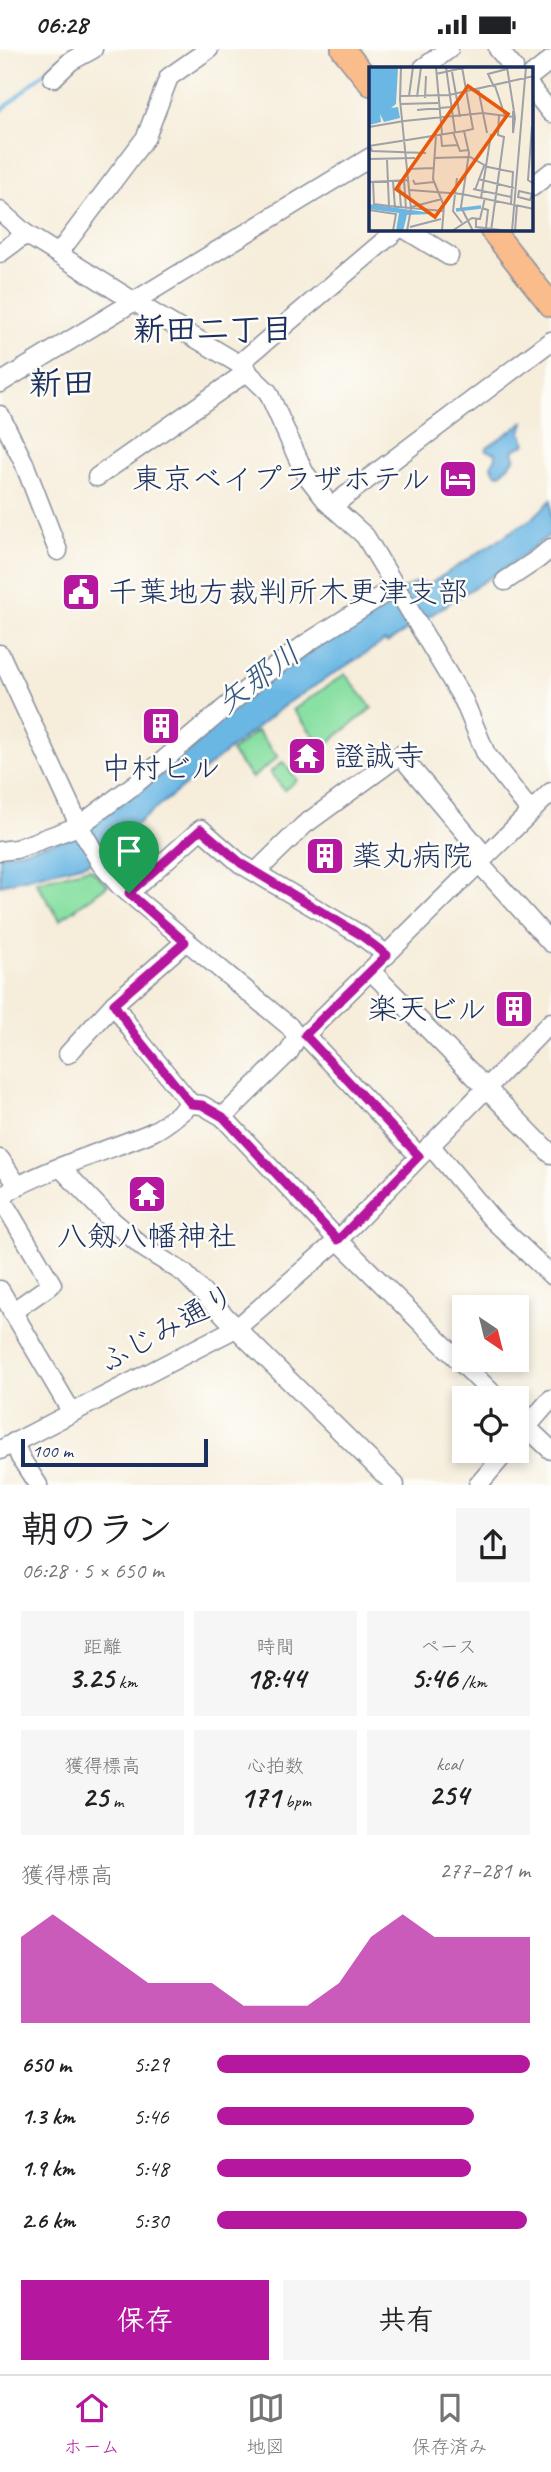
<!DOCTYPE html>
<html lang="ja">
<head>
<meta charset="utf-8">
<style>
  :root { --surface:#fff; --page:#f6f6f6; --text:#202124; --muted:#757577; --line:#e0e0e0; --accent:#b5179e }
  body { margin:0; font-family:Caveat,"Klee One",sans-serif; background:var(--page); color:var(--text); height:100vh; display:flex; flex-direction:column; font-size:26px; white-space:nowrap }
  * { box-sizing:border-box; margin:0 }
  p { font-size:23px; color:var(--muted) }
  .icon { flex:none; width:38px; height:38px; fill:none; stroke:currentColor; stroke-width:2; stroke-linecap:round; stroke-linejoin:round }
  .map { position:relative; height:1436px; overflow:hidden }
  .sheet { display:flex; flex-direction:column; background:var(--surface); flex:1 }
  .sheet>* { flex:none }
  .needle { width:46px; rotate:145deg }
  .buttons { position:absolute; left:452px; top:1246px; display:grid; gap:14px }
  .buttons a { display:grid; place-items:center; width:77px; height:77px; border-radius:0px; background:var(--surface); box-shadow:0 4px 10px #0003; font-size:35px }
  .scale { position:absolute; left:21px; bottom:18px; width:187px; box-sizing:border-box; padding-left:7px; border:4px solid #1b2f5e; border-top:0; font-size:19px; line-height:24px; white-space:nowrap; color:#1b2f5e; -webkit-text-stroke:5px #fdfcf7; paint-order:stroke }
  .pin { position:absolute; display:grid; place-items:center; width:60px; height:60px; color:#fff; margin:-72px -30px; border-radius:50% 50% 50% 0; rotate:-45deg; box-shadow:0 0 7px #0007 }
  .pin .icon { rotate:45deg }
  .round { display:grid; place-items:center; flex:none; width:74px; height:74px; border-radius:0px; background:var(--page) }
  .head { display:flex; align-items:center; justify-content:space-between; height:119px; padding:0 21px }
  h1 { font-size:38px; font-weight:700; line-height:52px }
  .stats { display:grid; grid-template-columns:repeat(3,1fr); gap:10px; height:119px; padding:7px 21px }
  .stats div { display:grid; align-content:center; border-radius:0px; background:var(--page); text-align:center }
  .stats b { font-size:30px; font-weight:700 }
  .stats small { font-size:19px; font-weight:400 }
  .stats p { font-size:19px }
  .chart { height:196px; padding:14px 21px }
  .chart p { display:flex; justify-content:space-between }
  .chart svg { width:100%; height:126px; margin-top:7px; fill:var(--accent); opacity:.7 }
  .primary-button { display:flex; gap:14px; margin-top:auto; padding:14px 21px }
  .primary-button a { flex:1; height:80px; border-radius:0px; background:var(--accent); color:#fff; font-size:28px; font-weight:700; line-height:80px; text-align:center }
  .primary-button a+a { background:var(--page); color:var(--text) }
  ul { padding:0 21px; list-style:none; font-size:23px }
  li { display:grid; grid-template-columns:112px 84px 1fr; align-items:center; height:52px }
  li i { height:18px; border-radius:9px; background:var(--accent) }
  .status { display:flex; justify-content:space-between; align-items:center; height:49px; padding:0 35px; background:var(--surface); direction:ltr }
  .status svg { height:19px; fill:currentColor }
  .dock { display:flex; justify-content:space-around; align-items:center; height:98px; border-top:2px solid var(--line); background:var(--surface); font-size:19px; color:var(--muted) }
  .dock a { display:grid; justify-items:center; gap:4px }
  .dock .active { color:var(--accent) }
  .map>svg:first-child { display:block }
  .green { fill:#89e0a3; stroke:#528880; stroke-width:2 }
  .water { fill:#6ab7e4; stroke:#4273a1; stroke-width:2 }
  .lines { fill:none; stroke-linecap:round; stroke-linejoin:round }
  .stream { stroke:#6ab7e4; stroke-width:3.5 }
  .minor-casing { stroke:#888e9c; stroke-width:21 }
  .major-casing { stroke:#888e9c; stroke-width:26 }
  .minor { stroke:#fff; stroke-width:18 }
  .major { stroke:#f9bc8a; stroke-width:23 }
  .route-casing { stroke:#fff; stroke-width:14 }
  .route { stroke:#b5179e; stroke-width:9 }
  .labels { text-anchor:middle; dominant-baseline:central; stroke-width:5; stroke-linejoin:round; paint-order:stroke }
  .poi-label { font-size:30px; fill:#1b2f5e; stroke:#fdfcf7; text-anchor:start }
  .street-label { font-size:30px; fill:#1b2f5e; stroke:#fdfcf7 }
  .neighbourhood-label { font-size:32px; font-weight:bold; fill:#1b2f5e; stroke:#fdfcf7 }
  .water-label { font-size:32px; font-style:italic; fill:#335886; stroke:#fdfcf7 }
  .quarter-label { font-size:33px; font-weight:bold; fill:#1b2f5e; stroke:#fdfcf7 }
  .inset-river { fill:none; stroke:#6ab7e4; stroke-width:3.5 }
  .inset-road { fill:none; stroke:#9ea1a8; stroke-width:2 }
  .view { fill:#e8590c; fill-opacity:0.15; stroke:#e8590c; stroke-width:3.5 }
  .inset-edge { fill:none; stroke:#1b2f5e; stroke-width:3.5 }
</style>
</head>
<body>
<div class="status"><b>06:28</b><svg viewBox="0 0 49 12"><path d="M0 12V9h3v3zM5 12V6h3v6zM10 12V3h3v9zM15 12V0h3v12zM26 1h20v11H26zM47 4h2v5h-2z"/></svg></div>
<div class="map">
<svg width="551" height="1436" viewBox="0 0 551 1436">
  <rect width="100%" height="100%" fill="#fdfcf7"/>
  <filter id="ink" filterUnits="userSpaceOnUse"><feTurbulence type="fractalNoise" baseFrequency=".0143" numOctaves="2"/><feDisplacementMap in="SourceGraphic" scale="14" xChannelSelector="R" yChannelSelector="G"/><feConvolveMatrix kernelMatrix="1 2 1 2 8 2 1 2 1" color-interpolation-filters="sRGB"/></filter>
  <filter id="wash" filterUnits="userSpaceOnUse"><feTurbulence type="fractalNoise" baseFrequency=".00686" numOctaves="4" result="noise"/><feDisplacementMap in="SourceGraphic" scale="28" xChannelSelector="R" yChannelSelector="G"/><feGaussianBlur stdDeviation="1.57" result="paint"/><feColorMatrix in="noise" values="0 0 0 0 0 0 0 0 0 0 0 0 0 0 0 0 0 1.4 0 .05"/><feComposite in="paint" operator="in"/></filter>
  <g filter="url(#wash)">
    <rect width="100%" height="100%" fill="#f6edda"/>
    <g class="green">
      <polygon points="345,625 372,659 323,698 293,661"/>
      <polygon points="257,682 278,708 252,729 231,703"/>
      <polygon points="283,713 297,731 284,741 270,723"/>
      <polygon points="90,819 108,836 60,871 36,833"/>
    </g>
    <g class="water">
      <polygon points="524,373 521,383 526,395 513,401 515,409 501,425 495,424 491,416 496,408 496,404 486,401 487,398"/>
      <polygon points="551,451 551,485 514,513 387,594 385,592 286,655 88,814 0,836 0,807 74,788 256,641 392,546 418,532 428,536 534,468"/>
    </g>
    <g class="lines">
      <polyline class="stream" points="0,63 58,11"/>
    </g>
  </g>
  <g filter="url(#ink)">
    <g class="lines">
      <g class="minor-casing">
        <g id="minor">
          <polyline points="498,0 514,19"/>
          <polyline points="423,19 449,0"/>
          <polyline points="532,26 551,11"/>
          <polyline points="53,29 71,12 93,0"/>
          <polyline points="532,40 551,64"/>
          <polyline points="532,138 551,123"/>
          <polyline points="0,162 26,185 133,252 239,315 268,343 304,423 328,454 365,487 464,652 486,705 531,763"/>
          <polyline points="405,180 449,207"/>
          <polyline points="0,204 26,185"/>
          <polyline points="58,205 146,88 169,28 209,0"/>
          <polyline points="239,315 398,180"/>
          <polyline points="0,334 371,108"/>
          <polyline points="0,366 24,414 58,502"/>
          <polyline points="97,428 248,322"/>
          <polyline points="332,457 551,292"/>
          <polyline points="505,532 538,510 551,499"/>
          <polyline points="0,605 81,780 101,815 119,836 289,977 297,988 289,1003 223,1068 338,1191 497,1349"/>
          <polyline points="0,802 16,800 79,777 138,733 261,628 307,594 395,538"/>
          <polyline points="478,813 551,894"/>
          <polyline points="257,822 304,776 400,706 485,807"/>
          <polyline points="129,844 201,780 241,815 359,885 387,906"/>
          <polyline points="371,922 551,1105"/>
          <polyline points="114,955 135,986 191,1055"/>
          <polyline points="305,986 419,1107"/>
          <polyline points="297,988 305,986 551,743"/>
          <polyline points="68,1005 114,955 185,893"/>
          <polyline points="430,1096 491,1169 551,1226"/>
          <polyline points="0,1110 18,1137"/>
          <polyline points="61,1119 107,1167 144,1199 184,1224 248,1291 395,1436"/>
          <path d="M 2,1151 C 9,1131 127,1095 152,1083 C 166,1077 179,1064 191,1055 L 202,1056 L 223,1068"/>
          <polyline points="2,1151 52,1235 12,1263"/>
          <polyline points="0,1241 71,1362"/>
          <polyline points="516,1368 551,1401"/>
          <polyline points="516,1390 551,1350"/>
          <polyline points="14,1393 20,1408 38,1436"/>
          <polyline points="0,1401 238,1278 338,1191 551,973"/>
          <polyline points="478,1436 507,1402"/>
        </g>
      </g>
      <g class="major-casing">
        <g id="major">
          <polyline points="343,0 371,35"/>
          <polyline points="491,180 551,256"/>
        </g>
      </g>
      <use href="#minor" class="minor"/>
      <use href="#major" class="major"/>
    </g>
  </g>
  <g class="lines" filter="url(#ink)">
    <g class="route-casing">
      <polygon id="route" points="201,780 242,815 359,885 387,906 305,986 419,1107 338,1191 223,1068 202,1056 191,1055 135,986 114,955 185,893 129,844"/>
    </g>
    <use href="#route" class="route"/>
  </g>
  <defs>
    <g id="hotel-square" transform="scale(2.0125)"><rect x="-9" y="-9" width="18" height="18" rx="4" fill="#b5179e" stroke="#fdfcf7"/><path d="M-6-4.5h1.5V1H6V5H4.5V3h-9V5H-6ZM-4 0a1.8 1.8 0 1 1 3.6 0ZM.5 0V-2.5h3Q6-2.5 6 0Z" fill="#fff"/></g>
    <g id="civic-square" transform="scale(2.0125)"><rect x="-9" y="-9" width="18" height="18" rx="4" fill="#b5179e" stroke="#fdfcf7"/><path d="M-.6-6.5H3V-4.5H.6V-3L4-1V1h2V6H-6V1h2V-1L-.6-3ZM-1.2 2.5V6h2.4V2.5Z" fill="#fff"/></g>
    <g id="building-square" transform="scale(2.0125)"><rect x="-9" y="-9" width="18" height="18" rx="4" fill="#b5179e" stroke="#fdfcf7"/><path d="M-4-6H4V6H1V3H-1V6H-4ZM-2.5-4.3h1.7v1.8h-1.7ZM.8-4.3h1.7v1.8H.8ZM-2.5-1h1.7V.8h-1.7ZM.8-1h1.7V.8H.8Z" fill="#fff"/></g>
    <g id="temple-square" transform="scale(2.0125)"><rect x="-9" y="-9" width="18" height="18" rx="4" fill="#b5179e" stroke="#fdfcf7"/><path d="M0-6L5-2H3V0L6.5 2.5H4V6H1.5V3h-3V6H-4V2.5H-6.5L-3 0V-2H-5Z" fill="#fff"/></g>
  </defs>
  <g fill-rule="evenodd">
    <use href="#hotel-square" x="458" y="430"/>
    <use href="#civic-square" x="81" y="543"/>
    <use href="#building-square" x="161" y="677"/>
    <use href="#temple-square" x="307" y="707"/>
    <use href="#building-square" x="325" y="807"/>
    <use href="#building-square" x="514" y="960"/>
    <use href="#temple-square" x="147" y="1145"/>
  </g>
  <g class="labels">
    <g class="poi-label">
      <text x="431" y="430" text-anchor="end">東京ベイプラザホテル</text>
      <text x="108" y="543">千葉地方裁判所木更津支部</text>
      <text x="334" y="707">證誠寺</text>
      <text x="161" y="719" text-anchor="middle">中村ビル</text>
      <text x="352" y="807">薬丸病院</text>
      <text x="487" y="960" text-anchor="end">楽天ビル</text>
      <text x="147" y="1187" text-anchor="middle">八剱八幡神社</text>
    </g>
    <g class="street-label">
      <text transform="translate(167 1279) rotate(-29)">ふじみ通り</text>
    </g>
    <g class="neighbourhood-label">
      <text x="213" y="280">新田二丁目</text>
    </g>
    <g class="water-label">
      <text transform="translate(258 629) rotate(-37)">矢那川</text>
    </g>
    <g class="quarter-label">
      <text x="62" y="334">新田</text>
    </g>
  </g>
  <g transform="translate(369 18)">
    <rect width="164" height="164" fill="#f6edda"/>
    <path d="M 0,0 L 29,0 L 27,37 L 22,41 L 29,40 L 31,51 L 15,55 L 11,47 L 12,55 L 0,58 ZM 0,137 L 63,146 L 63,147 L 38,148 L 34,164 L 27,164 L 30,146 L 0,142 Z" fill="#6ab7e4"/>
    <path class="inset-river" d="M 87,143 L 112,140"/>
    <path class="inset-road" d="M 32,0 L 31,33 L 42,142 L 38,164M 67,0 L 73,67M 77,0 L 86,65M 93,0 L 104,62 L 95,64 L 100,86 L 92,140 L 104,164M 138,0 L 146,51 L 144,66 L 144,44M 83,5 L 91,50M 67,7 L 98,0M 126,19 L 136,49M 125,20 L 119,7 L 138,2M 109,21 L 118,66M 31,29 L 80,28 L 165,9M 40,29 L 44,0M 48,30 L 52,0M 56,31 L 57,9M 32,37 L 69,36M 48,43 L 82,40M 35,54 L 114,46 L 145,50M 163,59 L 159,113 L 165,117M 0,60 L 35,54M 84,65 L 91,84 L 100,83M 67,68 L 64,112 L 75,139 L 73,164M 72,68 L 73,79 L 89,78M 0,77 L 3,84 L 57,86M 0,79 L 95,64M 65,91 L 101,90 L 119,100 L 144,105 L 142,137M 0,92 L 46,91M 39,102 L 65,101M 88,111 L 84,144 L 93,156M 109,112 L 145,121M 35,113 L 37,142M 44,113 L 46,117 L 65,115M 4,114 L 5,137 L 20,139 L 18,93M 24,114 L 26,141M 30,114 L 32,141M 0,115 L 39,113M 104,122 L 142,130M 41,123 L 93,127 L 165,142M 106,123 L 115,99M 150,124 L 163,127 L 161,133 L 149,130 ZM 112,131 L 122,67M 20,139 L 74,144M 42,140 L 73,132M 113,141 L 119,143 L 117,161M 0,143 L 27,147 L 24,164M 107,152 L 107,160 L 141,164M 41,160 L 72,152M 83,164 L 103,151 L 111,152 L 116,131M 122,164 L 135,70 L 129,68 L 130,48M 143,164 L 157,0M 146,164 L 148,138"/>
    <path class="view" d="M 99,19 L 139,47 L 66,150 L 27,122 Z"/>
    <rect width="164" height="164" class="inset-edge"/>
  </g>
</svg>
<div class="buttons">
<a><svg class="needle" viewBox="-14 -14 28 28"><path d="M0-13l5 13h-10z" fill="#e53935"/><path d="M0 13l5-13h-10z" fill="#757577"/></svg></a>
<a><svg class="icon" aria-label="locate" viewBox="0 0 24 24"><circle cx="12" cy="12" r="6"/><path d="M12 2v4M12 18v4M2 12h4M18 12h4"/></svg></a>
</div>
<div class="scale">100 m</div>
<div class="pin" style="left:129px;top:844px;background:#1e9e55"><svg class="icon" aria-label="arrive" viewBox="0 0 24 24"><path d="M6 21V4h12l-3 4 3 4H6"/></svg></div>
</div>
<section class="sheet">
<div class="head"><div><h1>朝のラン</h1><p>06:28 · 5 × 650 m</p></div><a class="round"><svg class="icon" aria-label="share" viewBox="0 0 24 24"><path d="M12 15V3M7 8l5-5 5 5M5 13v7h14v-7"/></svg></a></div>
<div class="stats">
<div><p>距離</p><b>3.25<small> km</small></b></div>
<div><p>時間</p><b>18:44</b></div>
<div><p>ペース</p><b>5:46<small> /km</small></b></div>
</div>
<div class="stats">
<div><p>獲得標高</p><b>25<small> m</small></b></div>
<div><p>心拍数</p><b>171<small> bpm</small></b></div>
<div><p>kcal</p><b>254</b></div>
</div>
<div class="chart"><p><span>獲得標高</span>277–281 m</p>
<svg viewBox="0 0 160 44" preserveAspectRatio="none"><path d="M0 44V14L10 6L20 14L30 22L40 30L50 30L60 30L70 38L80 38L90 38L100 30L110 14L120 6L130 14L140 14L150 14L160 14V44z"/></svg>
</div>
<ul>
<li><b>650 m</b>5:29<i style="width:100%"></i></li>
<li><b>1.3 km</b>5:46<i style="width:82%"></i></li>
<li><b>1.9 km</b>5:48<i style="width:81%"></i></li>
<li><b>2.6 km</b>5:30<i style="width:99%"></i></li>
</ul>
<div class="primary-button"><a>保存</a><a>共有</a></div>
</section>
<nav class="dock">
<a class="active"><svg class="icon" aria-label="home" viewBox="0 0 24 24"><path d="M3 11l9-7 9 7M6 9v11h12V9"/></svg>ホーム</a>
<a><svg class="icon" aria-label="map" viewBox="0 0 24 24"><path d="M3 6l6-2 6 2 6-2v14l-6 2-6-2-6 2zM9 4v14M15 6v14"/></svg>地図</a>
<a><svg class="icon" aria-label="saved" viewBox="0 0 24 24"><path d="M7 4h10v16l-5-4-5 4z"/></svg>保存済み</a>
</nav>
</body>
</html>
